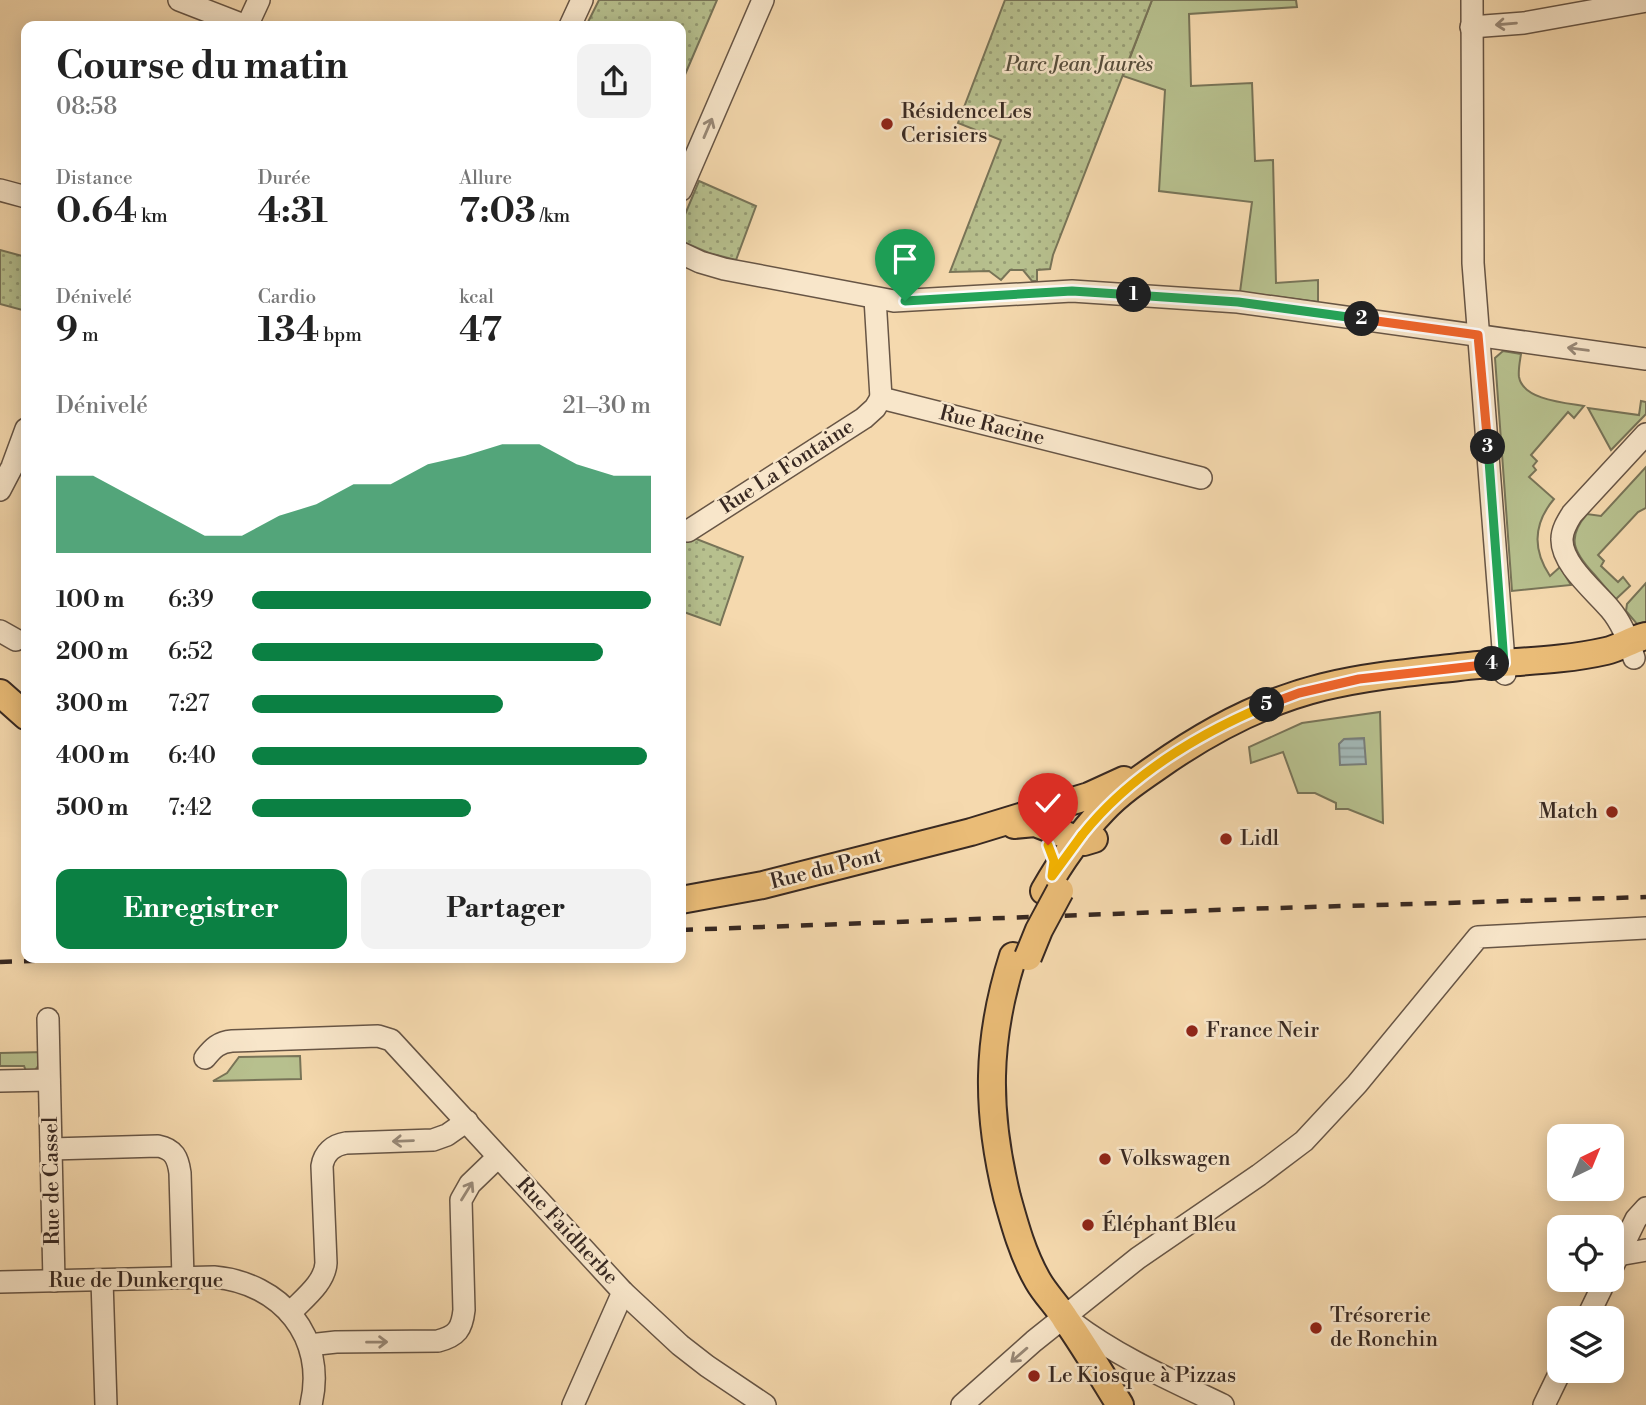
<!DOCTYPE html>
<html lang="fr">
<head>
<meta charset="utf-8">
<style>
  :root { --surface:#fff; --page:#f2f2f2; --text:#222; --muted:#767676; --accent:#0b8043 }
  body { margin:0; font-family:"Libre Bodoni",serif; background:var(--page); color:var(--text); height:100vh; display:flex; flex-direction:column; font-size:26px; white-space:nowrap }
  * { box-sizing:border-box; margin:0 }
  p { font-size:23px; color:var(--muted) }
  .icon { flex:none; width:38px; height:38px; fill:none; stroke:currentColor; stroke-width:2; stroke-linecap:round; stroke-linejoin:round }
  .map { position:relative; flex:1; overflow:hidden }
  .drawer { position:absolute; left:21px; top:21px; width:665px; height:942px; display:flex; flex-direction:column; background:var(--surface); border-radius:14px; box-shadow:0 4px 18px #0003 }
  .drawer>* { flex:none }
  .needle { width:46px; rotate:43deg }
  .tools { position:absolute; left:1547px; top:1124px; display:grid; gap:14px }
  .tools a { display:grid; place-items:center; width:77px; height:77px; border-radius:14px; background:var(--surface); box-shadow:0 4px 18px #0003; font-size:35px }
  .pin { position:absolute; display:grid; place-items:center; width:60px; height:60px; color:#fff; margin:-72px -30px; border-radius:50% 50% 50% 0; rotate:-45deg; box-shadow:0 0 7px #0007 }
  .pin .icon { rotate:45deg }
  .km { position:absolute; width:35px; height:35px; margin:-18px; border-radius:50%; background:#222; color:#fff; font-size:19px; line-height:35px; text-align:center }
  .round { display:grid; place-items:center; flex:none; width:74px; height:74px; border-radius:14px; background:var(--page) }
  .summary { display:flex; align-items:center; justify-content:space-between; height:119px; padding:0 35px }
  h1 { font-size:38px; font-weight:800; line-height:52px }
  .figures { display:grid; grid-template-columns:repeat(3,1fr); gap:10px; height:119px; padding:7px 35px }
  .figures div { display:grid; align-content:center }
  .figures b { font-size:35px; font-weight:800 }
  .figures small { font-size:19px; font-weight:400 }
  .figures p { font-size:19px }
  .chart { height:196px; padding:14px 35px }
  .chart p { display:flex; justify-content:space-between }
  .chart svg { width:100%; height:126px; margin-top:7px; fill:var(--accent); opacity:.7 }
  .primary-button { display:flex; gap:14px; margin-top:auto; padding:14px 35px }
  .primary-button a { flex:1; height:80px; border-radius:14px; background:var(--accent); color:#fff; font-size:28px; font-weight:800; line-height:80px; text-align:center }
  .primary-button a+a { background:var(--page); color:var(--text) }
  ul { padding:0 35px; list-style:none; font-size:23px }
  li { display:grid; grid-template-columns:112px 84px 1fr; align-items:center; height:52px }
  li i { height:18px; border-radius:9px; background:var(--accent) }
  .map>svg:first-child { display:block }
  .grass { fill:#b7c08e; stroke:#787458; stroke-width:2 }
  .park { fill:url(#park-dots); stroke:#787458; stroke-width:2 }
  .water { fill:url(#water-rules); stroke:#787e7b; stroke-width:2 }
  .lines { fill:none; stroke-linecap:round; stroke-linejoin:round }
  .minor-casing { stroke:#675545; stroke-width:24 }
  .major-casing { stroke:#382922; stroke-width:30 }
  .minor { stroke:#f8e6ca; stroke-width:21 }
  .major { stroke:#eabc77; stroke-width:26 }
  .rail { stroke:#382922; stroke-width:4.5; stroke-dasharray:12 12; stroke-linecap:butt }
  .major-bridge-casing { stroke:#382922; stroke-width:30; stroke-linecap:butt }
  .major-bridge { stroke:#eabc77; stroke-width:26 }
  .oneway { stroke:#988876 }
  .split-1-casing { stroke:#fff; stroke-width:14 }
  .split-2-casing { stroke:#fff; stroke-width:14 }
  .split-3-casing { stroke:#fff; stroke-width:14 }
  .split-4-casing { stroke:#fff; stroke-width:14 }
  .split-5-casing { stroke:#fff; stroke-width:14 }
  .split-6-casing { stroke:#fff; stroke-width:14 }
  .split-7-casing { stroke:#fff; stroke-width:14 }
  .split-1 { stroke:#22a559; stroke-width:9 }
  .split-2 { stroke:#22a559; stroke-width:9 }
  .split-3 { stroke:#f0652b; stroke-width:9 }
  .split-4 { stroke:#22a559; stroke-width:9 }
  .split-5 { stroke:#f0652b; stroke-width:9 }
  .split-6 { stroke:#f5b400; stroke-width:9 }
  .split-7 { stroke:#f5b400; stroke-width:9 }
  .poi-dot { fill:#8f2418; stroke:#f8e6ca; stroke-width:2.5 }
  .labels { text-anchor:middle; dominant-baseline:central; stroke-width:5; stroke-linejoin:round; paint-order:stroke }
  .park-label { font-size:21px; font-style:italic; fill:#584f3d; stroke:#f8e6ca }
  .poi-label { font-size:21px; fill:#382922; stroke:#f8e6ca; text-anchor:start }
  .street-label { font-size:21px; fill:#382922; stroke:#f8e6ca }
</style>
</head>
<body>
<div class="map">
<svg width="1646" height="1405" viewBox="0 0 1646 1405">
  <defs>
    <pattern id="park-dots" width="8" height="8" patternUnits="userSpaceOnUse" patternTransform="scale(1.75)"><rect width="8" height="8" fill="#b7c08e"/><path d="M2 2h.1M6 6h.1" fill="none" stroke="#969c74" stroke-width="1.8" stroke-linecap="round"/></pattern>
    <pattern id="water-rules" width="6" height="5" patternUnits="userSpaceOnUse" patternTransform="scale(1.75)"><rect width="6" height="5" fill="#a2b7b6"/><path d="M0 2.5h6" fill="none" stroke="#859594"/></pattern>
  </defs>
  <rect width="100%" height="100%" fill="#f5d9ae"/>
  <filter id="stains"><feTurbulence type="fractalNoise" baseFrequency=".00286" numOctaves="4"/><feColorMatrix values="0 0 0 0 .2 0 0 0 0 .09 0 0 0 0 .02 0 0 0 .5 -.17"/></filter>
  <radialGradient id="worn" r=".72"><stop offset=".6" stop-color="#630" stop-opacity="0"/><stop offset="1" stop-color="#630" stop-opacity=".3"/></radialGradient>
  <g class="grass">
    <polygon points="1152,0 1296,0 1297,7 1189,14 1191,86 1252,83 1255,161 1273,160 1276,283 1318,280 1318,302 1240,292 1252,202 1159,191 1165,90 1123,76"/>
    <path d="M 1503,351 L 1521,354 C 1520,361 1518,370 1519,377 C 1523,400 1566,403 1584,406 L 1574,418 L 1568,412 L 1531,455 L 1537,461 L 1533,466 L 1536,470 L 1529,477 L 1554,499 C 1533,524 1532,549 1550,576 L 1560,567 L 1571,585 L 1512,591 L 1495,358 Z"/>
    <polygon points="1641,401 1646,402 1646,414 1611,450 1588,408 1639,415"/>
    <path d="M 1646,467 L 1646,508 L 1638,512 L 1598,555 L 1604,561 L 1601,566 L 1618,582 L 1623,577 L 1630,586 L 1616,599 C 1608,591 1601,582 1593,573 C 1574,552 1566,538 1587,514 L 1601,516 Z"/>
    <polygon points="1646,583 1646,623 1637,624 1626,611 1627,604"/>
    <polygon points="1380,712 1383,823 1348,809 1336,809 1336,803 1315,793 1298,793 1283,752 1251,763 1249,747 1302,723"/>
    <path d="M 44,1052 C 40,1063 38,1070 28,1076 L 24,1066 L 0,1066 L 0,1053 Z"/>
    <polygon points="300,1056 301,1079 213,1081 227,1073 239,1057"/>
  </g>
  <g class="park">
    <polygon points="599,0 717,0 681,84 681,26 586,26"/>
    <polygon points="1005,0 1152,0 1053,255 1050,269 1037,270 1037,281 1032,281 1023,270 1010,270 1001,280 989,271 950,272 1001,140 958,123"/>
    <polygon points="699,181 756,206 736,260 709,253 681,241 681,224"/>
    <polygon points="0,250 26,257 26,293 22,296 26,302 26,311 0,304"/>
    <polygon points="681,533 743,557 720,625 681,611"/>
  </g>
  <polygon class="water" points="1364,738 1366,764 1340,765 1339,744 1344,739"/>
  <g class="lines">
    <g class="minor-casing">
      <g id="minor">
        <polyline points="179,0 246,26"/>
        <polyline points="1472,0 1473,263 1505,674"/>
        <polyline points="247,26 259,0"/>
        <polyline points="570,26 582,0"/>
        <polyline points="1471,27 1524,23 1646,1"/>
        <polyline points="0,190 26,197"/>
        <polyline points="681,190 763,0"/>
        <polyline points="681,253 700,262 724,269 894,301 1072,291 1238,302 1646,359"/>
        <polyline points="875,298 881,398 1201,478"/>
        <polyline points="0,490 12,467 26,429"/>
        <polyline points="688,531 864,418 875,408 881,398"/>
        <polyline points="0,631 16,640"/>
        <path d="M 1634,658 C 1629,641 1622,623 1610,609 C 1595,591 1561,564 1562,539 C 1562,530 1567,522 1572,514 L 1646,434"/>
        <polyline points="48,1019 54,1281"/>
        <path d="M 205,1058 C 213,1048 219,1042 232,1041 L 378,1036 L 391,1040 L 623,1292 L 680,1345 L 707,1366 L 765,1405"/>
        <polyline points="0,1081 49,1080"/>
        <path d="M 51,1149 L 158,1146 C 174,1149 178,1158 180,1173 L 183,1278"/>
        <polyline points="1618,1255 1646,1250"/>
        <polyline points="1612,1268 1636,1219 1646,1208"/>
        <polyline points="102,1280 106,1405"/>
        <path d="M 0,1282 L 214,1277 C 281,1283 327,1337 311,1405"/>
        <path d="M 290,1313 C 303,1299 325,1283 326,1263 L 322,1166 C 324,1153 333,1145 346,1143 L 433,1140 L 447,1135 L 467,1121"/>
        <polyline points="1587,1318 1606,1279"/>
        <path d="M 1072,1322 C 1118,1357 1171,1380 1223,1405"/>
        <path d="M 309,1345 L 336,1342 L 438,1341 C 457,1336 462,1329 464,1310 L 461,1200 L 470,1184 L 498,1157"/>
        <polyline points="573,1405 623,1292"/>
        <polyline points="962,1405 1034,1341 1138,1258 1259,1175 1304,1141 1357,1084 1478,937 1646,928"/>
        <polyline points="1544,1405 1561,1370"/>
      </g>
    </g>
    <g class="major-casing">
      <g id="major">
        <polyline points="0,693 26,716"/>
        <polyline points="1014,825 1035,823 1084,842 1094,839"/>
        <path d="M 1044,891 C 1060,863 1080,834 1103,810 C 1119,793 1138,780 1157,767 C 1208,731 1262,702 1323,687 C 1367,676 1414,672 1459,667 C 1508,661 1558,662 1606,651 C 1620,648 1632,639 1646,636"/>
        <polyline points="681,900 763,885 971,832 1089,796 1124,780"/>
        <path d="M 1013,956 C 986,1041 986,1111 1007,1197 C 1015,1226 1023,1255 1038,1281 C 1046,1295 1058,1306 1066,1320 C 1085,1347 1102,1376 1120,1405"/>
      </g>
    </g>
    <use href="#minor" class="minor"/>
    <use href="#major" class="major"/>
    <g class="rail">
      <polyline points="681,930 1244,909 1646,897"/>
      <polyline points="0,962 145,957"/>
    </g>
    <g class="major-bridge-casing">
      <polyline id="major-bridge" points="1028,957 1039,930 1060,891"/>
    </g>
    <use href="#major-bridge" class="major-bridge"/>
  </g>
  <defs><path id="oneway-shaft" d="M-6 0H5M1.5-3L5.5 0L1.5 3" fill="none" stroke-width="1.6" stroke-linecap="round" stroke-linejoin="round" transform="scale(1.75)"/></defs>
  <g class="oneway">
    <use href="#oneway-shaft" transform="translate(1506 24) rotate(175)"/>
    <use href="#oneway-shaft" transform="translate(708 128) rotate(-67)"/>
    <use href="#oneway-shaft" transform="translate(1578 349) rotate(-172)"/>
    <use href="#oneway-shaft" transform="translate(403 1141) rotate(178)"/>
    <use href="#oneway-shaft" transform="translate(467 1191) rotate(-58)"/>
    <use href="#oneway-shaft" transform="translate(377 1342) rotate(-1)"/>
    <use href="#oneway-shaft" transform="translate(1019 1355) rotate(139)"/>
  </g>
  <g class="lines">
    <g class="split-1-casing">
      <polyline id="split-1" points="905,301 1072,291 1134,295"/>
    </g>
    <g class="split-2-casing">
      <polyline id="split-2" points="1134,295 1238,302 1362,319"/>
    </g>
    <g class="split-3-casing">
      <polyline id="split-3" points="1362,319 1478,335 1488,447"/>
    </g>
    <g class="split-4-casing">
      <polyline id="split-4" points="1488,447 1504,663 1492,664"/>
    </g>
    <g class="split-5-casing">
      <polyline id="split-5" points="1267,705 1299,693 1359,679 1492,664"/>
    </g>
    <g class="split-6-casing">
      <path id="split-6" d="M 1082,835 C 1129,776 1198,734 1267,705"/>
    </g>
    <g class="split-7-casing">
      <polyline id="split-7" points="1048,845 1054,861 1052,876 1082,835"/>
    </g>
    <use href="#split-1" class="split-1"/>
    <use href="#split-2" class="split-2"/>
    <use href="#split-3" class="split-3"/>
    <use href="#split-4" class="split-4"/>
    <use href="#split-5" class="split-5"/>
    <use href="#split-6" class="split-6"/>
    <use href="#split-7" class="split-7"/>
  </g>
  <g class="poi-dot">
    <circle cx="887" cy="124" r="7"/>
    <circle cx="1612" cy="812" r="7"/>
    <circle cx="1226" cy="839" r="7"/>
    <circle cx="1192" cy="1031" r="7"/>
    <circle cx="1105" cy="1159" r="7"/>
    <circle cx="1088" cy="1225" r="7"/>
    <circle cx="1316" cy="1328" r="7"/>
    <circle cx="1034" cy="1376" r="7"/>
  </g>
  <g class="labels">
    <g class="park-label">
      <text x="1079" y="65">Parc Jean Jaurès</text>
    </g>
    <g class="poi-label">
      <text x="901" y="112">RésidenceLes<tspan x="901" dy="24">Cerisiers</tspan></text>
      <text x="1598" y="812" text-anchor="end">Match</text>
      <text x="1240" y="839">Lidl</text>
      <text x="1206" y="1031">France Neir</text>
      <text x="1119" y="1159">Volkswagen</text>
      <text x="1102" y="1225">Éléphant Bleu</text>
      <text x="1330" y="1316">Trésorerie<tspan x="1330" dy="24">de Ronchin</tspan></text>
      <text x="1048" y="1376">Le Kiosque à Pizzas</text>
    </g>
    <g class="street-label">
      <text transform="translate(992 426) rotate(14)">Rue Racine</text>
      <text transform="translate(787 467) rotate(-33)">Rue La Fontaine</text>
      <text transform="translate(826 869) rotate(-14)">Rue du Pont</text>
      <text transform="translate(52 1181) rotate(-91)">Rue de Cassel</text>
      <text transform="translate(567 1231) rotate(47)">Rue Faidherbe</text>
      <text x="136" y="1281">Rue de Dunkerque</text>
    </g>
  </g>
  <rect width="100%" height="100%" filter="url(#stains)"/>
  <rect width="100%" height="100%" fill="url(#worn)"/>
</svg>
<div class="tools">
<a><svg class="needle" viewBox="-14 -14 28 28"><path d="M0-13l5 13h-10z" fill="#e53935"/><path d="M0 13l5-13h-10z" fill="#767676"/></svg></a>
<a><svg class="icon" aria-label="locate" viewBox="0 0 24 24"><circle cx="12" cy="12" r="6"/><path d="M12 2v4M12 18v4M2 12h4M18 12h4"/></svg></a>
<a><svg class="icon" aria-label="layers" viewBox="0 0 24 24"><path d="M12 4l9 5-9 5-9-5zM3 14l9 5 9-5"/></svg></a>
</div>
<div class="pin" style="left:905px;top:301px;background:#1e9e55"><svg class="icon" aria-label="arrive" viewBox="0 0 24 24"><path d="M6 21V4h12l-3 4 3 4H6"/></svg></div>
<div class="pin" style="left:1048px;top:845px;background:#d93025"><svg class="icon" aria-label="check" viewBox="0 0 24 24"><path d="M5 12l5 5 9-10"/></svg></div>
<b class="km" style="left:1134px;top:295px">1</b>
<b class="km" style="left:1362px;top:319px">2</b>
<b class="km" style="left:1488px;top:447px">3</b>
<b class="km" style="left:1492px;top:664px">4</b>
<b class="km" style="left:1267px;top:705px">5</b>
<section class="drawer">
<div class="summary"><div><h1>Course du matin</h1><p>08:58</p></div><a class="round"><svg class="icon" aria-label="share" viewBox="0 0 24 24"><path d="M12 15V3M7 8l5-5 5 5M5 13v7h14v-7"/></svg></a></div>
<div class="figures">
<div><p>Distance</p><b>0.64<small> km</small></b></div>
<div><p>Durée</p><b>4:31</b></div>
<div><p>Allure</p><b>7:03<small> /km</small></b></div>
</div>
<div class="figures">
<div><p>Dénivelé</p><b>9<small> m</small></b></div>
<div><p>Cardio</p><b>134<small> bpm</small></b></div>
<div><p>kcal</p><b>47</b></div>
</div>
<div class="chart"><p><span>Dénivelé</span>21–30 m</p>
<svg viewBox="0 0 160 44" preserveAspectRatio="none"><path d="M0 44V17L10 17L20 24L30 31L40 38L50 38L60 31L70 27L80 20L90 20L100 13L110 10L120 6L130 6L140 13L150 17L160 17V44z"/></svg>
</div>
<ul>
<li><b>100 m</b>6:39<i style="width:100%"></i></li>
<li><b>200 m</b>6:52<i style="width:88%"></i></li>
<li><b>300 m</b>7:27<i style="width:63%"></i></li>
<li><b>400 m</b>6:40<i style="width:99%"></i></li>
<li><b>500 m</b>7:42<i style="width:55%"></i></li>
</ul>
<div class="primary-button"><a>Enregistrer</a><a>Partager</a></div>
</section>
</div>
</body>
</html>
